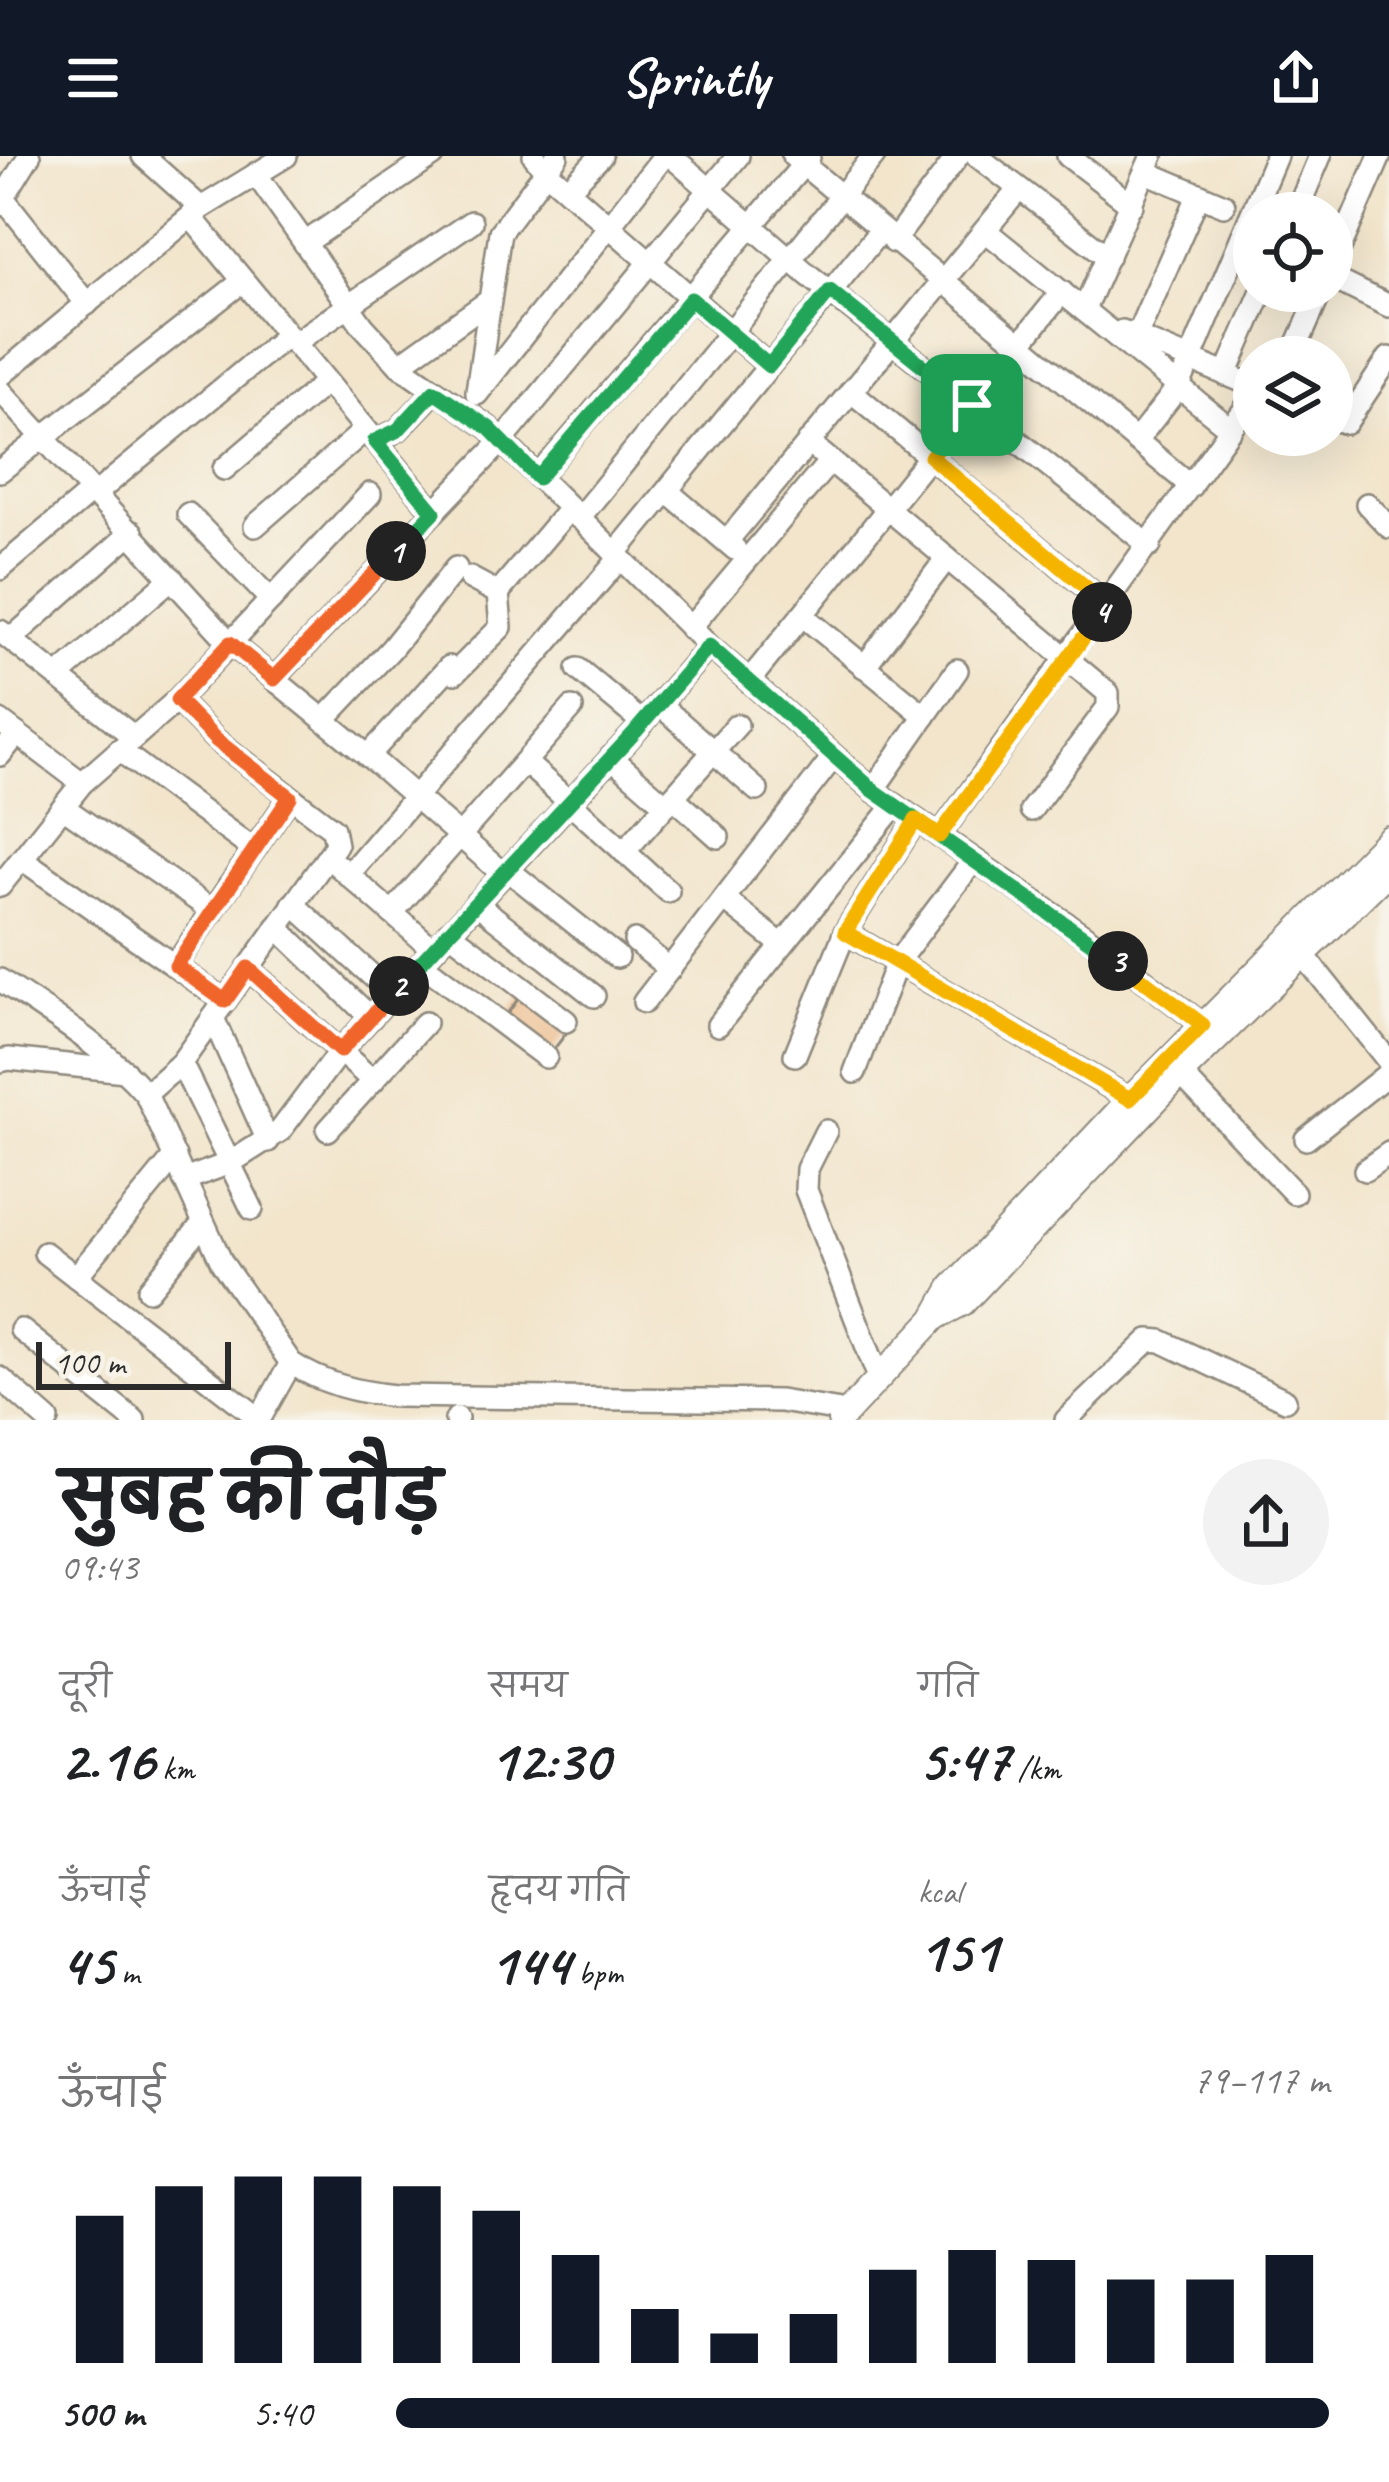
<!DOCTYPE html>
<html lang="hi">
<head>
<meta charset="utf-8">
<style>
  :root { --surface:#fff; --page:#f2f2f2; --text:#202124; --muted:#757577; --accent:#111827 }
  body { margin:0; font-family:Caveat,"Playpen Sans Deva",sans-serif; background:var(--page); color:var(--text); height:100vh; display:flex; flex-direction:column; font-size:45px; white-space:nowrap }
  * { box-sizing:border-box; margin:0 }
  p { font-size:39px; color:var(--muted) }
  .icon { flex:none; width:66px; height:66px; fill:none; stroke:currentColor; stroke-width:2; stroke-linecap:round; stroke-linejoin:round }
  .map { position:relative; height:1264px; overflow:hidden }
  .details { display:flex; flex-direction:column; background:var(--surface); flex:1 }
  .details>* { flex:none }
  .fabs { position:absolute; left:1233px; top:36px; display:grid; gap:24px }
  .fabs a { display:grid; place-items:center; width:120px; height:120px; border-radius:50%; background:var(--surface); box-shadow:0 12px 48px #0002; font-size:60px }
  .scale { position:absolute; left:36px; bottom:30px; width:195px; box-sizing:border-box; padding-left:12px; border:6px solid #2b2b2b; border-top:0; font-size:33px; line-height:42px; white-space:nowrap; color:#2b2b2b; -webkit-text-stroke:9px #f7f3e8; paint-order:stroke }
  .pin { position:absolute; display:grid; place-items:center; width:102px; height:102px; color:#fff; margin:-51px; border-radius:24px; box-shadow:0 6px 18px #0006 }
  .km { position:absolute; width:60px; height:60px; margin:-30px; border-radius:50%; background:#222; color:#fff; font-size:33px; line-height:60px; text-align:center }
  .round { display:grid; place-items:center; flex:none; width:126px; height:126px; border-radius:63px; background:var(--page) }
  .head { display:flex; align-items:center; justify-content:space-between; height:204px; padding:0 60px }
  h1 { font-size:66px; font-weight:700; line-height:90px }
  .figures { display:grid; grid-template-columns:repeat(3,1fr); gap:18px; height:204px; padding:12px 60px }
  .figures div { display:grid; align-content:center }
  .figures b { font-size:60px; font-weight:700 }
  .figures small { font-size:33px; font-weight:400 }
  .figures p { font-size:33px }
  .chart { height:336px; padding:24px 60px }
  .chart p { display:flex; justify-content:space-between }
  .chart svg { width:100%; height:216px; margin-top:12px; stroke:var(--accent); stroke-width:6 }
  ul { padding:0 60px; list-style:none; font-size:39px }
  li { display:grid; grid-template-columns:192px 144px 1fr; align-items:center; height:90px }
  li i { height:30px; border-radius:15px; background:var(--accent) }
  header { display:flex; justify-content:space-between; align-items:center; height:156px; padding:0 60px; background:var(--accent); color:#fff; font-size:54px; font-weight:700 }
  .map>svg:first-child { display:block }
  .building { fill:#ecb582 }
  .lines { fill:none; stroke-linecap:round; stroke-linejoin:round }
  .minor-casing { stroke:#8e887c; stroke-width:26 }
  .major-casing { stroke:#8e887c; stroke-width:28 }
  .minor { stroke:#fff; stroke-width:21 }
  .major { stroke:#fff; stroke-width:24 }
  .split-1-casing { stroke:#fff; stroke-width:24 }
  .split-2-casing { stroke:#fff; stroke-width:24 }
  .split-3-casing { stroke:#fff; stroke-width:24 }
  .split-4-casing { stroke:#fff; stroke-width:24 }
  .split-5-casing { stroke:#fff; stroke-width:24 }
  .split-1 { stroke:#22a559; stroke-width:15 }
  .split-2 { stroke:#f0652b; stroke-width:15 }
  .split-3 { stroke:#22a559; stroke-width:15 }
  .split-4 { stroke:#f5b400; stroke-width:15 }
  .split-5 { stroke:#f5b400; stroke-width:15 }
</style>
</head>
<body>
<header><svg class="icon" aria-label="menu" viewBox="0 0 24 24"><path d="M4 6h16M4 12h16M4 18h16"/></svg>Sprintly<svg class="icon" aria-label="share" viewBox="0 0 24 24"><path d="M12 15V3M7 8l5-5 5 5M5 13v7h14v-7"/></svg></header>
<div class="map">
<svg width="1389" height="1264" viewBox="0 0 1389 1264">
  <rect width="100%" height="100%" fill="#f7f3e8"/>
  <filter id="ink" filterUnits="userSpaceOnUse"><feTurbulence type="fractalNoise" baseFrequency=".00833" numOctaves="2"/><feDisplacementMap in="SourceGraphic" scale="24" xChannelSelector="R" yChannelSelector="G"/><feConvolveMatrix kernelMatrix="1 2 1 2 8 2 1 2 1" color-interpolation-filters="sRGB"/></filter>
  <filter id="wash" filterUnits="userSpaceOnUse"><feTurbulence type="fractalNoise" baseFrequency=".004" numOctaves="4" result="noise"/><feDisplacementMap in="SourceGraphic" scale="48" xChannelSelector="R" yChannelSelector="G"/><feGaussianBlur stdDeviation="2.7" result="paint"/><feColorMatrix in="noise" values="0 0 0 0 0 0 0 0 0 0 0 0 0 0 0 0 0 1.4 0 .05"/><feComposite in="paint" operator="in"/></filter>
  <g filter="url(#wash)">
    <rect width="100%" height="100%" fill="#f2e5cc"/>
    <g id="blocks">
      <polygon class="building" points="524,835 571,871 551,897 504,862"/>
    </g>
  </g>
  <g filter="url(#ink)">
    <use href="#blocks" fill-opacity="0" stroke="#8e887c" stroke-width="3"/>
    <g class="lines">
      <g class="minor-casing">
        <g id="minor">
          <polyline points="143,0 201,52"/>
          <polyline points="534,0 545,14 769,210"/>
          <polyline points="671,0 806,117 1150,390"/>
          <polyline points="793,0 1191,330"/>
          <polyline points="977,0 1108,101"/>
          <polyline points="1068,0 1132,49"/>
          <polyline points="1146,16 1224,49"/>
          <polyline points="256,18 363,170 399,209 489,272 709,490 873,634 1102,792 1203,869"/>
          <polyline points="568,34 601,0"/>
          <polyline points="4,43 87,148"/>
          <polyline points="0,47 29,0"/>
          <polyline points="1296,57 1320,0"/>
          <polyline points="191,61 434,356"/>
          <polyline points="987,76 1231,273"/>
          <polyline points="893,86 958,0"/>
          <polyline points="305,87 433,0"/>
          <polyline points="1332,110 1380,0"/>
          <polyline points="1332,122 1389,150"/>
          <polyline points="1084,153 1152,0"/>
          <polyline points="1122,175 1254,230"/>
          <polyline points="1136,181 1199,38"/>
          <polyline points="294,187 471,66"/>
          <polyline points="1292,201 1321,135"/>
          <polyline points="399,209 490,144"/>
          <polyline points="1226,219 1262,135"/>
          <polyline points="0,220 201,52 286,0"/>
          <polyline points="0,234 230,487 379,609 503,718"/>
          <polyline points="477,235 500,76 557,0"/>
          <polyline points="851,235 1107,449"/>
          <polyline points="477,238 664,0"/>
          <polyline points="1332,263 1346,267 1389,202"/>
          <polyline points="375,285 398,274 435,235"/>
          <polyline points="1136,285 1179,230 1276,0"/>
          <polyline points="808,286 1108,537 1108,551 1031,654"/>
          <polyline points="224,313 326,226"/>
          <polyline points="0,315 243,125"/>
          <polyline points="538,321 809,2"/>
          <polyline points="667,335 735,393"/>
          <polyline points="94,339 287,179"/>
          <polyline points="1367,348 1389,371"/>
          <polyline points="188,358 271,444"/>
          <polyline points="579,362 874,0"/>
          <polyline points="255,370 365,274"/>
          <polyline points="727,385 1019,33"/>
          <polyline points="615,398 880,75"/>
          <polyline points="0,413 91,336"/>
          <polyline points="498,437 569,353"/>
          <polyline points="802,459 925,560"/>
          <polyline points="690,472 830,305"/>
          <polyline points="0,475 134,581"/>
          <polyline points="11,483 132,376"/>
          <polyline points="864,511 947,402"/>
          <polyline points="578,513 643,567"/>
          <polyline points="455,517 501,471 498,437 470,422"/>
          <polyline points="58,520 172,422"/>
          <polyline points="274,523 502,285 738,0"/>
          <polyline points="749,525 1062,136"/>
          <polyline points="659,548 757,634"/>
          <polyline points="324,564 391,493 456,412"/>
          <polyline points="0,565 82,627"/>
          <polyline points="119,594 254,694"/>
          <polyline points="0,599 17,578"/>
          <polyline points="368,600 449,511"/>
          <polyline points="611,601 666,649"/>
          <polyline points="525,606 668,735"/>
          <polyline points="873,634 957,514"/>
          <polyline points="673,641 718,681"/>
          <polyline points="63,651 213,755"/>
          <polyline points="939,680 1254,240"/>
          <polyline points="624,696 737,569"/>
          <polyline points="22,703 225,845"/>
          <polyline points="337,709 433,793"/>
          <polyline points="507,713 617,801"/>
          <polyline points="348,719 620,402"/>
          <polyline points="0,730 82,627 177,544 370,338"/>
          <polyline points="724,743 782,789"/>
          <polyline points="476,747 594,840"/>
          <polyline points="293,748 392,838"/>
          <polyline points="392,757 572,552"/>
          <polyline points="277,771 371,862"/>
          <polyline points="449,776 566,865"/>
          <polyline points="845,776 1130,943"/>
          <polyline points="635,785 670,813"/>
          <polyline points="1302,797 1389,906"/>
          <polyline points="421,807 546,901"/>
          <polyline points="175,810 290,641"/>
          <polyline points="248,812 373,925"/>
          <path d="M 0,824 C 52,859 105,891 146,938 L 222,1107 L 291,1207 C 323,1228 357,1236 395,1240 L 780,1245 L 847,1256"/>
          <polyline points="644,846 834,600"/>
          <polyline points="213,862 268,985"/>
          <polyline points="718,869 895,649"/>
          <polyline points="795,899 845,776 916,664"/>
          <polyline points="0,905 9,903 125,915"/>
          <polyline points="181,907 252,1053"/>
          <polyline points="855,916 897,806 974,704"/>
          <polyline points="1181,918 1294,1037"/>
          <polyline points="146,938 181,907 336,689 333,673 216,584 177,544"/>
          <polyline points="328,974 425,867"/>
          <polyline points="826,975 807,1013 806,1034 879,1222"/>
          <polyline points="1306,983 1389,917"/>
          <polyline points="1365,1014 1389,997"/>
          <polyline points="184,1024 230,1007 280,975 340,895 635,576 709,490"/>
          <polyline points="45,1097 260,1263"/>
          <polyline points="76,1121 175,1000"/>
          <polyline points="149,1134 203,1067"/>
          <polyline points="21,1174 134,1264"/>
          <polyline points="0,1222 48,1264"/>
          <polyline points="259,1264 291,1207"/>
          <polyline points="456,1264 457,1262"/>
          <polyline points="1066,1264 1149,1184 1161,1185 1285,1244"/>
        </g>
      </g>
      <g class="major-casing">
        <g id="major">
          <polyline points="936,1161 963,1147 1181,918 1389,715"/>
          <polyline points="840,1264 934,1163 952,1131 1130,943 1389,682"/>
        </g>
      </g>
      <use href="#minor" class="minor"/>
      <use href="#major" class="major"/>
    </g>
  </g>
  <g class="lines" filter="url(#ink)">
    <g class="split-1-casing">
      <polyline id="split-1" points="396,395 434,356 375,285 398,274 434,235 489,272 538,322 691,143 769,210 830,135 972,249"/>
    </g>
    <g class="split-2-casing">
      <polyline id="split-2" points="396,395 274,523 230,487 177,544 216,584 290,641 176,810 225,845 248,812 340,895 399,830"/>
    </g>
    <g class="split-3-casing">
      <polyline id="split-3" points="399,830 635,576 709,490 873,634 1118,805"/>
    </g>
    <g class="split-4-casing">
      <polyline id="split-4" points="1102,456 939,680 916,664 845,776 1130,943 1203,869 1118,805"/>
    </g>
    <g class="split-5-casing">
      <polyline id="split-5" points="972,249 931,301 1107,449 1102,456"/>
    </g>
    <use href="#split-1" class="split-1"/>
    <use href="#split-2" class="split-2"/>
    <use href="#split-3" class="split-3"/>
    <use href="#split-4" class="split-4"/>
    <use href="#split-5" class="split-5"/>
  </g>
</svg>
<div class="fabs">
<a><svg class="icon" aria-label="locate" viewBox="0 0 24 24"><circle cx="12" cy="12" r="6"/><path d="M12 2v4M12 18v4M2 12h4M18 12h4"/></svg></a>
<a><svg class="icon" aria-label="layers" viewBox="0 0 24 24"><path d="M12 4l9 5-9 5-9-5zM3 14l9 5 9-5"/></svg></a>
</div>
<div class="scale">100 m</div>
<div class="pin" style="left:972px;top:249px;background:#1e9e55"><svg class="icon" aria-label="arrive" viewBox="0 0 24 24"><path d="M6 21V4h12l-3 4 3 4H6"/></svg></div>
<b class="km" style="left:396px;top:395px">1</b>
<b class="km" style="left:399px;top:830px">2</b>
<b class="km" style="left:1118px;top:805px">3</b>
<b class="km" style="left:1102px;top:456px">4</b>
</div>
<section class="details">
<div class="head"><div><h1>सुबह की दौड़</h1><p>09:43</p></div><a class="round"><svg class="icon" aria-label="share" viewBox="0 0 24 24"><path d="M12 15V3M7 8l5-5 5 5M5 13v7h14v-7"/></svg></a></div>
<div class="figures">
<div><p>दूरी</p><b>2.16<small> km</small></b></div>
<div><p>समय</p><b>12:30</b></div>
<div><p>गति</p><b>5:47<small> /km</small></b></div>
</div>
<div class="figures">
<div><p>ऊँचाई</p><b>45<small> m</small></b></div>
<div><p>हृदय गति</p><b>144<small> bpm</small></b></div>
<div><p>kcal</p><b>151</b></div>
</div>
<div class="chart"><p><span>ऊँचाई</span>79–117 m</p>
<svg viewBox="0 0 160 44" preserveAspectRatio="none"><path d="M5 44V14M15 44V8M25 44V6M35 44V6M45 44V8M55 44V13M65 44V22M75 44V33M85 44V38M95 44V34M105 44V25M115 44V21M125 44V23M135 44V27M145 44V27M155 44V22"/></svg>
</div>
<ul>
<li><b>500 m</b>5:40<i style="width:100%"></i></li>
</ul>
</section>
</body>
</html>
